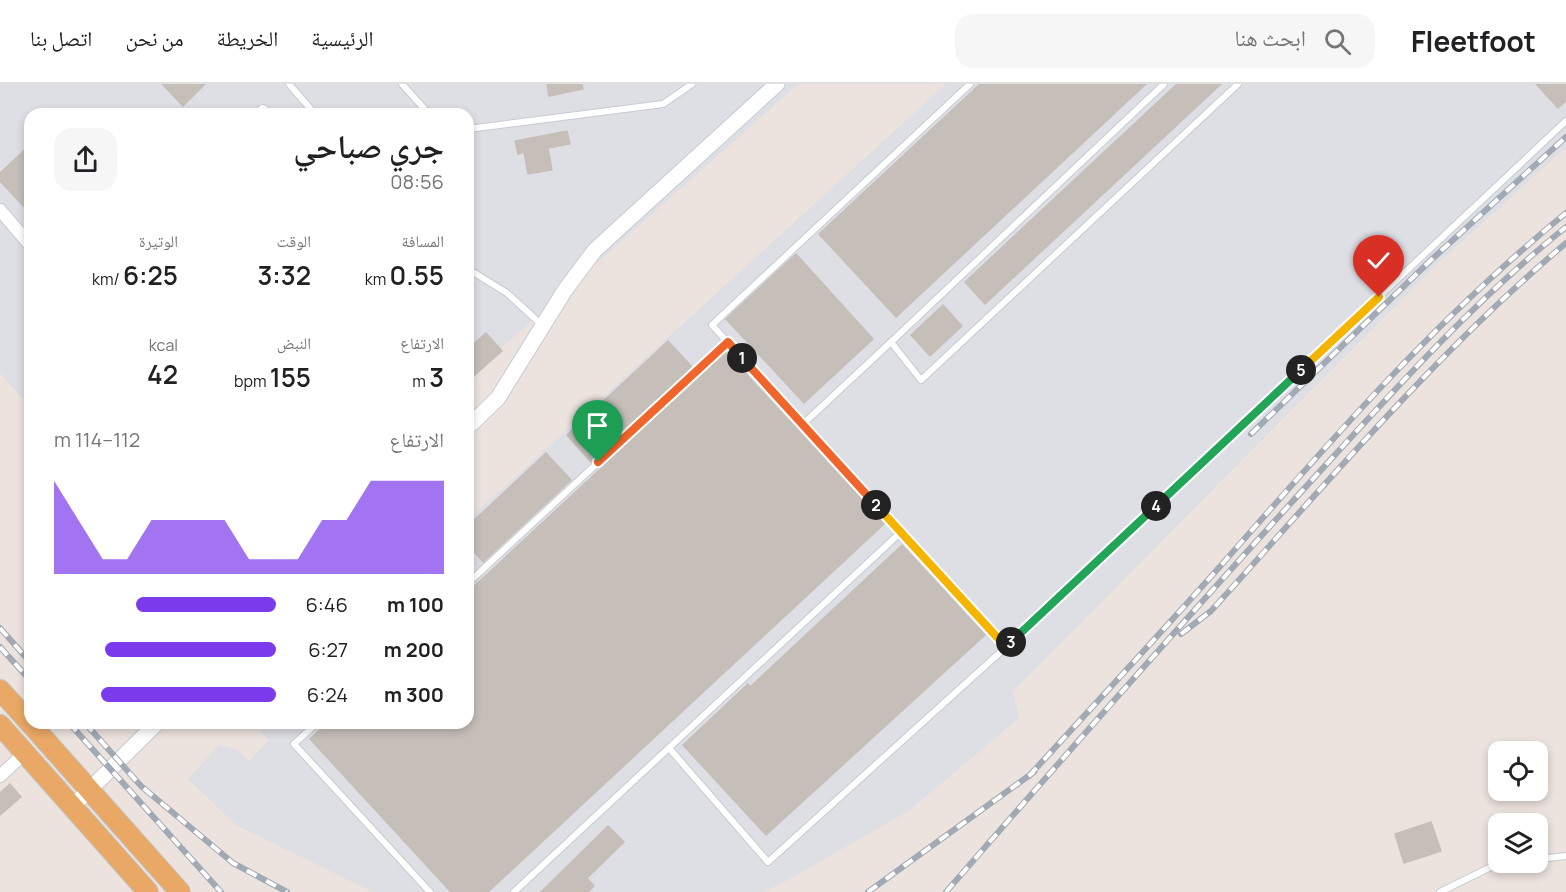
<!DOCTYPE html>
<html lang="ar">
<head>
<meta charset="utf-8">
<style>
  :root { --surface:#fff; --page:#f6f6f6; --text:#202124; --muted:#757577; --line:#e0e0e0; --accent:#7c3aed }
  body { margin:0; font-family:Manrope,"Noto Naskh Arabic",sans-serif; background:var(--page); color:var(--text); direction:rtl; height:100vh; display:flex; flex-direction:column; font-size:22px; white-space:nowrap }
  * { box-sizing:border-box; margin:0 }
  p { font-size:20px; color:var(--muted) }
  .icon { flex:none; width:33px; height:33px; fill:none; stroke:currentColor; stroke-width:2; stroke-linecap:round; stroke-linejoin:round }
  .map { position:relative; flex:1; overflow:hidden; direction:ltr }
  .panel { position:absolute; left:24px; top:24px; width:450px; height:621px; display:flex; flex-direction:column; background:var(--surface); border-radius:18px; box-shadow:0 3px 9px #0003; direction:rtl }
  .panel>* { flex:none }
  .controls { position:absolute; left:1488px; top:657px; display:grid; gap:12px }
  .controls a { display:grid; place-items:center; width:60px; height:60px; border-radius:12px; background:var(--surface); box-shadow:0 3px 9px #0003; font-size:30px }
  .pin { position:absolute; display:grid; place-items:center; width:51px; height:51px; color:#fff; margin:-62px -26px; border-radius:50% 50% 50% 0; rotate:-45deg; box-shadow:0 0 6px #0007 }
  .pin .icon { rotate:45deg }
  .km { position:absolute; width:30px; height:30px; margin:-15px; border-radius:50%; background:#222; color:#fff; font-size:16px; line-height:30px; text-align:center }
  .round { display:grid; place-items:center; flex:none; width:63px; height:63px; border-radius:18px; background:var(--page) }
  .head { display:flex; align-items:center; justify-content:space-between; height:102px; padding:0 30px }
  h1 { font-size:33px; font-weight:600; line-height:45px }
  .figures { display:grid; grid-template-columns:repeat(3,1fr); gap:9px; height:102px; padding:6px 30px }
  .figures div { display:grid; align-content:center }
  .figures b { font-size:26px; font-weight:600 }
  .figures small { font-size:16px; font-weight:400 }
  .figures p { font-size:16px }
  .chart { height:168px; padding:12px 30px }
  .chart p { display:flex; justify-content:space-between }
  .chart svg { width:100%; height:108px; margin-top:6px; fill:var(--accent); opacity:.7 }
  ul { padding:0 30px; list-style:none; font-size:20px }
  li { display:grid; grid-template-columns:96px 72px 1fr; align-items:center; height:45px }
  li i { height:15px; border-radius:8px; background:var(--accent) }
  header { display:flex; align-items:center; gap:36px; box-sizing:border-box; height:84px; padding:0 30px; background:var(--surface); border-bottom:2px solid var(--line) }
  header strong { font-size:28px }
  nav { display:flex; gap:33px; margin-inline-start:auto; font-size:21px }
  .search { width:420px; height:54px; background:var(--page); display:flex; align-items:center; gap:15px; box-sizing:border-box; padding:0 21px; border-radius:18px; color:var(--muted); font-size:22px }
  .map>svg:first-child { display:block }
  .industrial { fill:#dedee5 }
  .building { fill:#c5beb9; stroke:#c7beb8; stroke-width:1.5 }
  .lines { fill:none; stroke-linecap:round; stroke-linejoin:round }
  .service-casing { stroke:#c6ccd4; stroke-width:8 }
  .minor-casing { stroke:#c6ccd4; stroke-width:14 }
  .tertiary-casing { stroke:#c6ccd4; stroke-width:17 }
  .primary-casing { stroke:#c4c4c4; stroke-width:22 }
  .service { stroke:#fff; stroke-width:6 }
  .minor { stroke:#fff; stroke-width:12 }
  .tertiary { stroke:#fff; stroke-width:15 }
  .primary { stroke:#e9a866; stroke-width:20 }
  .rail-casing { stroke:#a1a9b4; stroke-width:6 }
  .rail { stroke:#fff; stroke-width:4; stroke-dasharray:11; stroke-linecap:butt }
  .split-1-casing { stroke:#fff; stroke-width:12 }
  .split-2-casing { stroke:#fff; stroke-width:12 }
  .split-3-casing { stroke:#fff; stroke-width:12 }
  .split-4-casing { stroke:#fff; stroke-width:12 }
  .split-5-casing { stroke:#fff; stroke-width:12 }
  .split-6-casing { stroke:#fff; stroke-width:12 }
  .split-1 { stroke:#f0652b; stroke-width:8 }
  .split-2 { stroke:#f0652b; stroke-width:8 }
  .split-3 { stroke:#f5b400; stroke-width:8 }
  .split-4 { stroke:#22a559; stroke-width:8 }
  .split-5 { stroke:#22a559; stroke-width:8 }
  .split-6 { stroke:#f5b400; stroke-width:8 }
</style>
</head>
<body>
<header>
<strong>Fleetfoot</strong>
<div class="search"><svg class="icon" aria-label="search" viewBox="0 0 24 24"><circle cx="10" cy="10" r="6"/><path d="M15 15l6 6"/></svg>ابحث هنا</div>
<nav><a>الرئيسية</a><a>الخريطة</a><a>من نحن</a><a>اتصل بنا</a></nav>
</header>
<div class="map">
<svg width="1566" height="808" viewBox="0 0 1566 808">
  <rect width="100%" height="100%" fill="#ece2de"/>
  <g class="industrial">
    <polygon points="0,0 798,0 468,294 468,30 30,30 30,323 0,289"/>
    <polygon points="946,0 1566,0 1566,63 1433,184 1013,607 1019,634 910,726 779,801 762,808 373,808 236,741 188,695 219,661 236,665 249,677 269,656 260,647 267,639 468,639 468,436"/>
  </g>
  <g class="building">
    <polygon points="162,0 205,0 183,22"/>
    <polygon points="547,0 582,0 583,5 549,12"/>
    <polygon points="980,0 1146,0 896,233 819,150"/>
    <polygon points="1177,0 1221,0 985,220 965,198"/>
    <polygon points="1536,0 1566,0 1566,17 1558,24"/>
    <polygon points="567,47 570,60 548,64 552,86 528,90 524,68 518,70 515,57"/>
    <polygon points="30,61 30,129 0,97 0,89"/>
    <polygon points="796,170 873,255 804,319 726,235"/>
    <polygon points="943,221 962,242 930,272 911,251"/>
    <polygon points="486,249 502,267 468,297 468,265"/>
    <polygon points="668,257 693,284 591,378 567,351"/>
    <polygon points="726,268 884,440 488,808 451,808 310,655 327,639 468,639 468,508"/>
    <polygon points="546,369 571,396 483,478 468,461 468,442"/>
    <polygon points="902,461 985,551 766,751 683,661 748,600 750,603"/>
    <polygon points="10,700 21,713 0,731 0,709"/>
    <polygon points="1431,738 1441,767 1404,779 1395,750"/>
    <polygon points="608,742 624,758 587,794 594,802 588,808 541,808"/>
  </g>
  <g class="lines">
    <g class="service-casing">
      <g id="service">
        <polyline points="289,0 315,30"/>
        <polyline points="402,0 429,30"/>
        <polyline points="970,0 712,241 1006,563"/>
        <polyline points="1164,0 891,258 921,296 1238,0"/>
        <polyline points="468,45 663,20 692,0"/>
        <polyline points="468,185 507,209 543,242"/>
        <polyline points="803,340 891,258"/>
        <polyline points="468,499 728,258"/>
        <polyline points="237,639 239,639"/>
        <polyline points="317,639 294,660 430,808"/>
        <polyline points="669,664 768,778 1006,563 1566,37"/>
        <polyline points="1538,775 1566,772"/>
        <polyline points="514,808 901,448"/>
        <polyline points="1440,808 1495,781 1512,778"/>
      </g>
    </g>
    <g class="minor-casing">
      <g id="minor">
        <polyline points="261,30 263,27"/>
        <polyline points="0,126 30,161"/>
        <polyline points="0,692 25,669"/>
      </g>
    </g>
    <g class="tertiary-casing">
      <g id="tertiary">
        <polyline points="468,343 498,314 565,206 595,166 777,0"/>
        <polyline points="73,722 157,639"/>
      </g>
    </g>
    <g class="primary-casing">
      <g id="primary">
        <polyline points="0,606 30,639"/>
        <polyline points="30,639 180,808"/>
        <polyline points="0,641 148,808"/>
      </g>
    </g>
    <use href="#service" class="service"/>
    <use href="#minor" class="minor"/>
    <use href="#tertiary" class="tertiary"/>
    <use href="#primary" class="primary"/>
    <g class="rail-casing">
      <g id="rail">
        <polyline points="1251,350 1431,176 1566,53"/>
        <polyline points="0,544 30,578"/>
        <path d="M 1181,550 L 1211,527 C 1325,401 1436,269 1566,159"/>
        <polyline points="0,563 30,596"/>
        <polyline points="69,639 221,808"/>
        <polyline points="85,639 141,702 233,779 287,808"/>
        <path d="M 1029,692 C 1094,621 1160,550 1224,478 C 1331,356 1440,231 1566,129"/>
        <polyline points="868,808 1034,688"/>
        <path d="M 946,808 C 1060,677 1175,547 1292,418 C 1379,323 1465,224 1566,143"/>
      </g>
    </g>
    <use href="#rail" class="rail"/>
  </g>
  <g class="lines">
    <g class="split-1-casing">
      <polyline id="split-1" points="598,378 728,258 742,274"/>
    </g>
    <g class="split-2-casing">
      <polyline id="split-2" points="742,274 876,421"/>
    </g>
    <g class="split-3-casing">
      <polyline id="split-3" points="876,421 1006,563 1011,558"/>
    </g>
    <g class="split-4-casing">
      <polyline id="split-4" points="1011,558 1156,422"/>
    </g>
    <g class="split-5-casing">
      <polyline id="split-5" points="1156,422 1301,286"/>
    </g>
    <g class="split-6-casing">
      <polyline id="split-6" points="1301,286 1379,213"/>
    </g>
    <use href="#split-1" class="split-1"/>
    <use href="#split-2" class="split-2"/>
    <use href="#split-3" class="split-3"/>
    <use href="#split-4" class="split-4"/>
    <use href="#split-5" class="split-5"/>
    <use href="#split-6" class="split-6"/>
  </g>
</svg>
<div class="controls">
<a><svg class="icon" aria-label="locate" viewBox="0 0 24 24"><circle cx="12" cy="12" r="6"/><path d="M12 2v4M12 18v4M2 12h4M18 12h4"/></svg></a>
<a><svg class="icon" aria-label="layers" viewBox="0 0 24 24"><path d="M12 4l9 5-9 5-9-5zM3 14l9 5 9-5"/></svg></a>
</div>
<div class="pin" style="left:598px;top:378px;background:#1e9e55"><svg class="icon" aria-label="arrive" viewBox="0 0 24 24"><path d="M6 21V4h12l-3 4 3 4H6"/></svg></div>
<div class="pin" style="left:1379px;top:213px;background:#d93025"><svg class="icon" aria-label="check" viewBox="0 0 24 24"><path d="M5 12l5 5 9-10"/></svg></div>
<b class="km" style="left:742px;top:274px">1</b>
<b class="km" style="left:876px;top:421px">2</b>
<b class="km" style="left:1011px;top:558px">3</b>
<b class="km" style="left:1156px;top:422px">4</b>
<b class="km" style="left:1301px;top:286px">5</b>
<section class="panel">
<div class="head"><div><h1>جري صباحي</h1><p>08:56</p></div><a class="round"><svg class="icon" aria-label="share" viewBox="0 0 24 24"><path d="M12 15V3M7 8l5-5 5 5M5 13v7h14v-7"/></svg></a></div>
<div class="figures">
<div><p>المسافة</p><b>0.55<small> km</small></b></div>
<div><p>الوقت</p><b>3:32</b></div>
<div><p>الوتيرة</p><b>6:25<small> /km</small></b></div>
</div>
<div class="figures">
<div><p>الارتفاع</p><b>3<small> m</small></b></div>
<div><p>النبض</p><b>155<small> bpm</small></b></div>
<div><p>kcal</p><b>42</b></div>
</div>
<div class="chart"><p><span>الارتفاع</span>112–114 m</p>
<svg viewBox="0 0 160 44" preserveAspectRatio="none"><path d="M0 44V6L10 22L20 38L30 38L40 22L50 22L60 22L70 22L80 38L90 38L100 38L110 22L120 22L130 6L140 6L150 6L160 6V44z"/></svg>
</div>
<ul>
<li><b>100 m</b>6:46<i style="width:63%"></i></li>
<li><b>200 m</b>6:27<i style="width:77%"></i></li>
<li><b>300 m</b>6:24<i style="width:79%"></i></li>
</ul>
</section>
</div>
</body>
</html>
